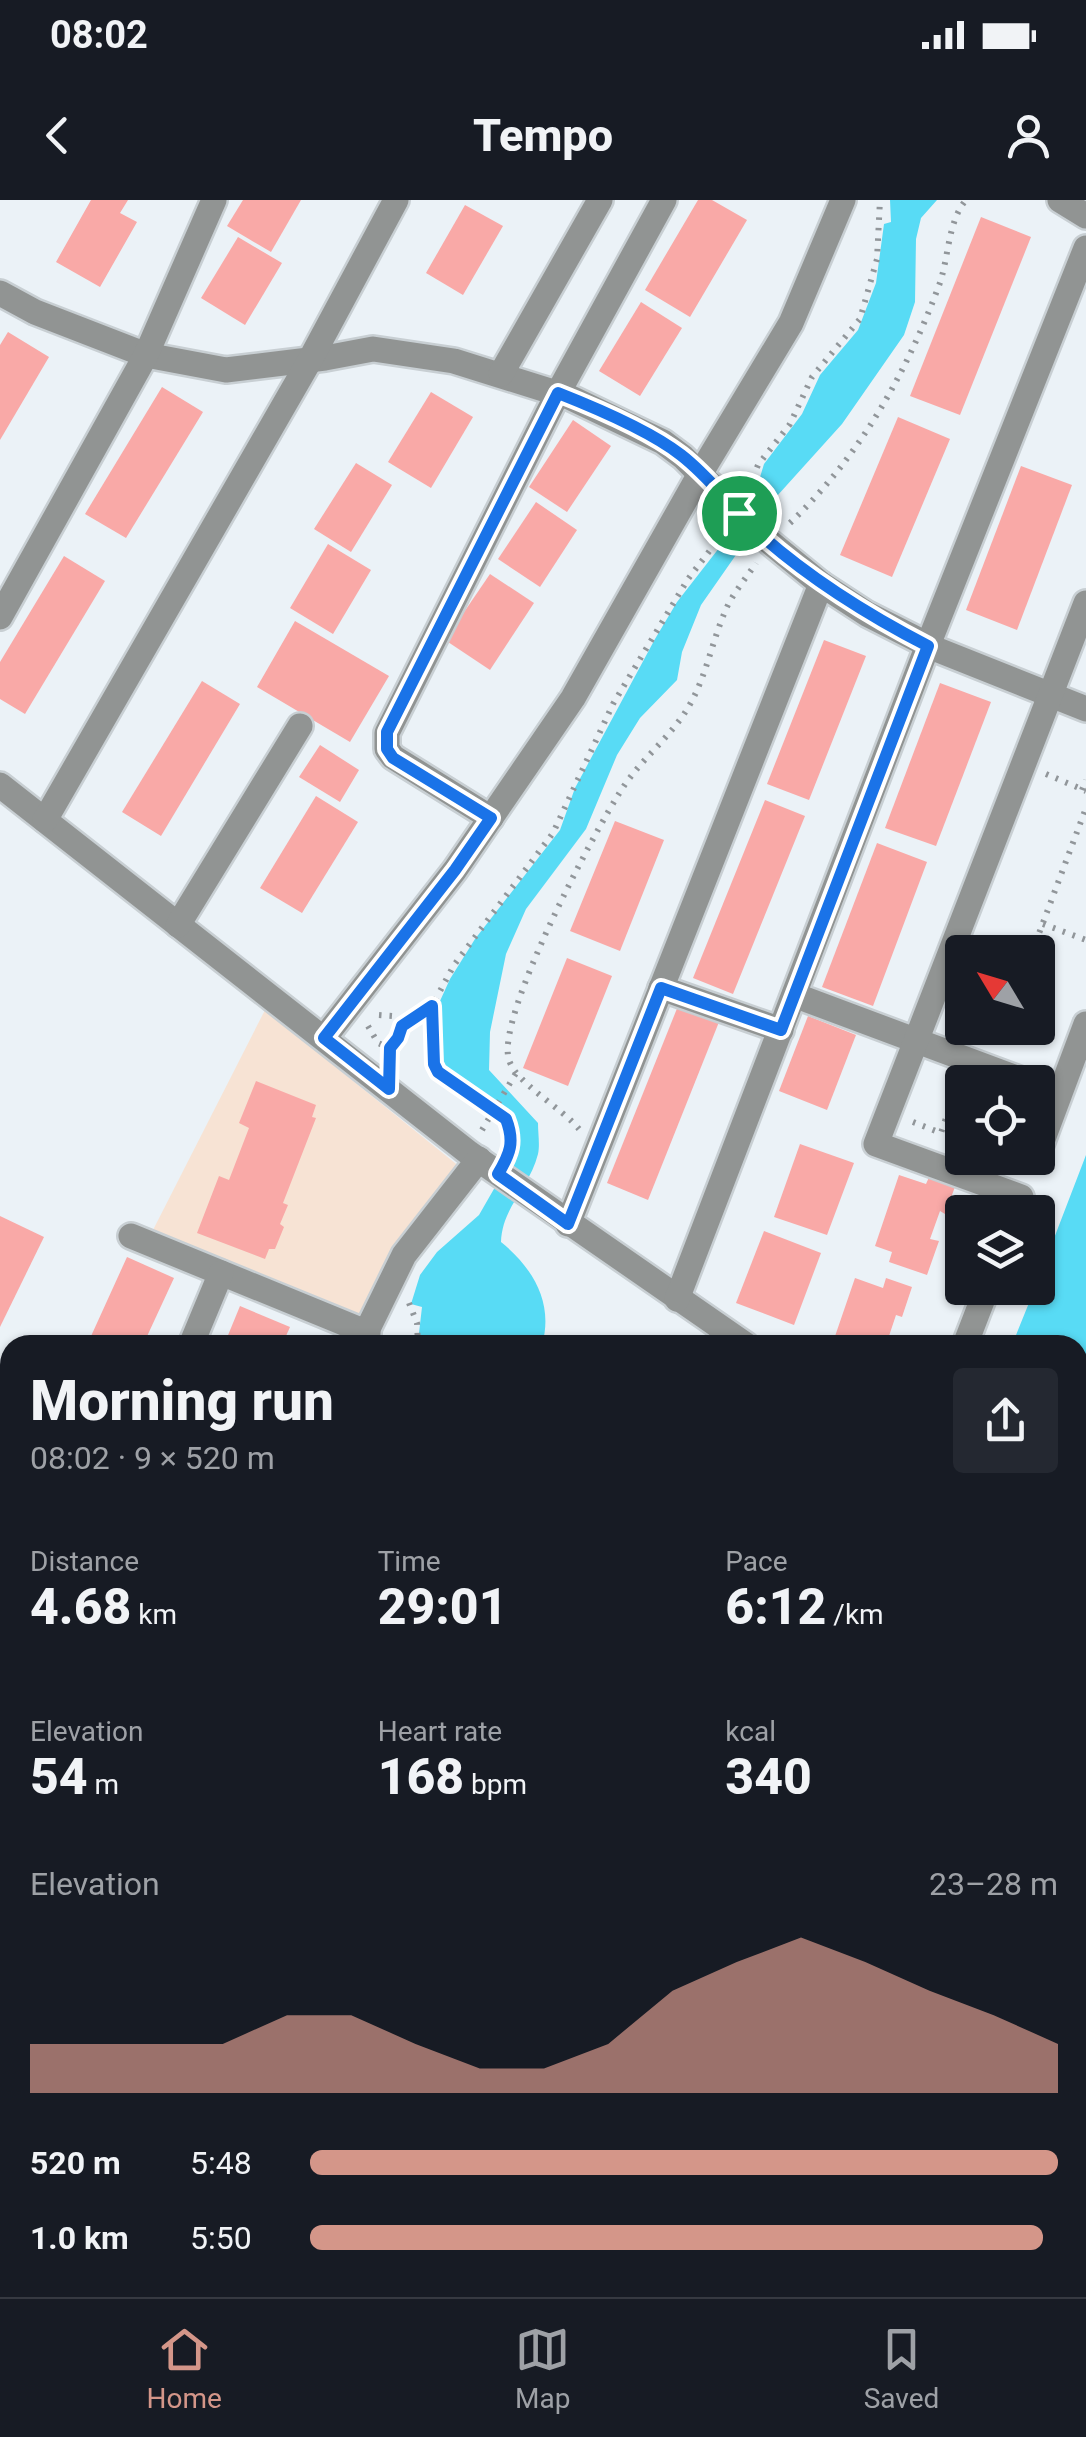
<!DOCTYPE html>
<html lang="en">
<head>
<meta charset="utf-8">
<style>
  :root { --surface:#171b24; --page:#242831; --text:#f1f3f6; --muted:#9ea1a6; --line:#363941; --accent:#d49689 }
  body { margin:0; font-family:Roboto,sans-serif; background:var(--page); color:var(--text); height:100vh; display:flex; flex-direction:column; font-size:38px; white-space:nowrap }
  * { box-sizing:border-box; margin:0 }
  p { font-size:32px; color:var(--muted) }
  .icon { flex:none; width:55px; height:55px; fill:none; stroke:currentColor; stroke-width:2; stroke-linecap:round; stroke-linejoin:round }
  .map { position:relative; flex:1; overflow:hidden }
  .drawer { position:absolute; left:0px; top:1135px; width:1088px; height:962px; display:flex; flex-direction:column; background:var(--surface); border-radius:30px 30px 0 0; box-shadow:0 2px 8px #0004 }
  .drawer>* { flex:none }
  .needle { width:65px; rotate:308deg }
  .tools { position:absolute; left:945px; top:735px; display:grid; gap:20px }
  .tools a { display:grid; place-items:center; width:110px; height:110px; border-radius:10px; background:var(--surface); box-shadow:0 2px 8px #0004; font-size:50px }
  .pin { position:absolute; display:grid; place-items:center; width:85px; height:85px; color:#fff; margin:-42px; border:5px solid #fff; border-radius:50%; box-shadow:0 2px 10px #0007 }
  .round { display:grid; place-items:center; flex:none; width:105px; height:105px; border-radius:10px; background:var(--page) }
  .headline { display:flex; align-items:center; justify-content:space-between; height:170px; padding:0 30px }
  h1 { font-size:55px; font-weight:800; line-height:75px }
  .figures { display:grid; grid-template-columns:repeat(3,1fr); gap:15px; height:170px; padding:10px 30px }
  .figures div { display:grid; align-content:center }
  .figures b { font-size:50px; font-weight:800 }
  .figures small { font-size:28px; font-weight:400 }
  .figures p { font-size:28px }
  .chart { height:280px; padding:20px 30px }
  .chart p { display:flex; justify-content:space-between }
  .chart svg { width:100%; height:180px; margin-top:10px; fill:var(--accent); opacity:.7 }
  ul { padding:0 30px; list-style:none; font-size:32px }
  li { display:grid; grid-template-columns:160px 120px 1fr; align-items:center; height:75px }
  li i { height:25px; border-radius:12px; background:var(--accent) }
  .status { display:flex; justify-content:space-between; align-items:center; height:70px; padding:0 50px; background:var(--surface); direction:ltr }
  .status svg { height:28px; fill:currentColor }
  header { display:flex; justify-content:space-between; align-items:center; height:130px; padding:0 30px; background:var(--surface); font-size:45px; font-weight:800 }
  .tabs { display:flex; justify-content:space-around; align-items:center; height:140px; border-top:2px solid var(--line); background:var(--surface); font-size:28px; color:var(--muted) }
  .tabs a { display:grid; justify-items:center; gap:5px }
  .tabs .current { color:var(--accent) }
  .map>svg:first-child { display:block }
  .education { fill:#f7e3d4 }
  .water { fill:#58dbf5 }
  .building { fill:#f9a9a7 }
  .lines { fill:none; stroke-linecap:round; stroke-linejoin:round }
  .minor-casing { stroke:#c8cfd3; stroke-width:30 }
  .major-casing { stroke:#c8cfd3; stroke-width:30 }
  .path { stroke:#91969a; stroke-width:6; stroke-dasharray:2.5 8; stroke-linecap:butt }
  .minor { stroke:#919493; stroke-width:25 }
  .major { stroke:#454a47; stroke-width:25 }
  .route-casing { stroke:#fff; stroke-width:20 }
  .route { stroke:#1a73e8; stroke-width:12 }
</style>
</head>
<body>
<div class="status"><b>08:02</b><svg viewBox="0 0 49 12"><path d="M0 12V9h3v3zM5 12V6h3v6zM10 12V3h3v9zM15 12V0h3v12zM26 1h20v11H26zM47 4h2v5h-2z"/></svg></div>
<header><svg class="icon" aria-label="back" viewBox="0 0 24 24"><path d="M15 5l-7 7 7 7"/></svg>Tempo<svg class="icon" aria-label="person" viewBox="0 0 24 24"><circle cx="12" cy="8" r="4"/><path d="M4 21q1-7 8-7t8 7"/></svg></header>
<div class="map">
<svg width="1086" height="2097" viewBox="0 0 1086 2097">
  <rect width="100%" height="100%" fill="#ebf2f7"/>
  <polygon class="education" points="265,810 460,967 369,1107 359,1117 152,1032"/>
  <g class="water">
    <path d="M 890,0 L 937,0 L 921,18 L 916,39 L 915,102 L 904,135 L 842,224 L 777,296 L 701,405 L 682,452 L 677,480 L 640,518 L 617,555 L 586,629 L 526,709 L 506,754 L 490,832 L 489,870 L 538,923 C 538,933 540,945 538,954 C 530,987 502,1007 501,1042 C 533,1068 554,1103 542,1145 L 427,1145 L 419,1133 L 422,1107 L 411,1104 L 420,1075 L 437,1052 L 479,1015 L 514,954 C 523,914 494,902 464,886 L 466,881 L 457,875 L 451,879 L 441,870 L 435,812 L 450,779 L 475,739 L 560,630 L 575,588 L 655,439 L 677,402 L 751,307 L 764,264 L 802,214 L 820,175 L 858,130 L 876,83 L 884,24 L 891,22 Z"/>
    <polygon points="1086,955 1086,1179 1078,1201 1078,1145 1012,1145 1035,1088 1038,1088 1038,1080"/>
    <polygon points="1078,2011 1086,2015 1086,2097 913,2097 917,2088 1078,2088"/>
  </g>
  <g class="building">
    <polygon points="91,0 128,0 120,13 137,22 100,87 56,62"/>
    <polygon points="243,0 301,0 271,52 227,26"/>
    <polygon points="698,0 712,0 747,20 690,117 645,90"/>
    <polygon points="465,5 503,26 463,95 426,73"/>
    <polygon points="981,17 1031,37 960,215 910,196"/>
    <polygon points="238,37 282,63 245,125 201,98"/>
    <polygon points="641,102 682,128 640,196 599,171"/>
    <polygon points="8,132 49,157 0,240 0,145"/>
    <polygon points="162,187 203,212 126,338 85,314"/>
    <polygon points="431,192 473,217 431,288 388,262"/>
    <polygon points="898,217 950,239 892,377 840,355"/>
    <polygon points="573,220 611,246 567,312 529,287"/>
    <polygon points="356,263 392,285 351,352 314,329"/>
    <polygon points="1021,266 1072,285 1017,430 966,410"/>
    <polygon points="536,302 577,330 540,387 498,359"/>
    <polygon points="328,344 371,370 333,434 290,408"/>
    <polygon points="64,356 105,381 25,514 0,499 0,462"/>
    <polygon points="490,374 534,403 490,470 445,440"/>
    <polygon points="295,421 389,476 350,542 257,487"/>
    <polygon points="824,440 866,456 809,600 767,584"/>
    <polygon points="202,481 240,504 161,636 122,612"/>
    <polygon points="940,483 991,502 936,646 885,628"/>
    <polygon points="320,545 359,570 340,602 299,577"/>
    <polygon points="316,596 358,622 302,713 260,688"/>
    <polygon points="765,600 805,616 733,794 693,778"/>
    <polygon points="615,621 664,640 620,751 570,731"/>
    <polygon points="877,643 927,662 873,806 822,787"/>
    <polygon points="567,758 612,776 568,886 523,868"/>
    <polygon points="678,806 719,822 648,1000 607,983"/>
    <polygon points="808,816 856,835 827,910 779,891"/>
    <polygon points="256,881 316,905 312,917 316,918 283,1003 288,1005 280,1024 284,1027 275,1049 269,1049 265,1059 197,1033 219,976 229,980 249,928 239,923"/>
    <polygon points="800,944 854,963 827,1035 774,1017"/>
    <polygon points="899,975 926,984 930,975 956,984 945,1014 940,1011 930,1039 939,1041 927,1075 889,1062 892,1052 875,1046"/>
    <polygon points="0,1016 44,1037 0,1127"/>
    <polygon points="764,1031 821,1053 794,1125 736,1103"/>
    <polygon points="127,1057 174,1078 143,1145 87,1145"/>
    <polygon points="855,1078 883,1088 886,1078 912,1087 902,1117 896,1115 887,1142 894,1145 832,1145"/>
    <polygon points="240,1106 290,1127 282,1145 224,1145"/>
    <polygon points="10,1312 10,1410 0,1406 0,1335"/>
    <polygon points="1080,1585 1086,1587 1086,1753 1078,1771"/>
  </g>
  <g class="lines">
    <g class="minor-casing">
      <g id="minor">
        <polyline points="1060,0 1086,16"/>
        <polyline points="0,93 35,112 146,155 226,170 325,158 373,149 454,161 569,197 663,242 683,257 761,335 821,384 867,414 938,450 1086,509"/>
        <polyline points="501,174 600,0"/>
        <polyline points="0,417 146,155 214,0"/>
        <polyline points="0,585 469,953 746,1145"/>
        <polyline points="491,618 393,557 387,549 387,533 558,193 664,0"/>
        <polyline points="45,620 310,160 396,0"/>
        <polyline points="178,725 300,526"/>
        <polyline points="661,788 781,830"/>
        <polyline points="794,795 1027,882"/>
        <polyline points="324,838 455,670 573,498 700,274 791,123 843,0"/>
        <polyline points="1038,952 1086,824"/>
        <polyline points="1021,997 876,944 1086,403"/>
        <polyline points="568,1024 821,384"/>
        <polyline points="131,1036 368,1133"/>
        <polyline points="677,1099 928,445 1086,48"/>
        <polyline points="191,1145 221,1073"/>
        <polyline points="360,1145 404,1055 479,959"/>
        <polyline points="965,1145 987,1088"/>
        <polyline points="0,1485 10,1489"/>
        <polyline points="1078,1502 1086,1505"/>
        <polyline points="1078,1931 1086,1934"/>
        <polyline points="605,2097 609,2088"/>
      </g>
    </g>
    <g class="major-casing">
      <g id="major">
        <polyline points="1078,1344 1086,1323"/>
        <polyline points="796,2097 800,2088"/>
      </g>
    </g>
    <g class="path">
      <polyline points="749,287 758,265 790,224 812,177 860,119 877,59 880,0"/>
      <path d="M 790,323 C 859,257 905,176 938,88 C 949,61 947,22 966,0"/>
      <polyline points="1046,574 1086,591"/>
      <polyline points="1082,590 1086,580"/>
      <polyline points="1043,724 1086,740"/>
      <polyline points="1032,752 1086,608"/>
      <polyline points="379,815 393,816 401,827 398,838 390,848"/>
      <polyline points="368,826 378,843 390,848 389,858"/>
      <polyline points="401,827 432,806"/>
      <polyline points="998,844 1004,828"/>
      <polyline points="913,922 941,933 950,906 962,910"/>
      <path d="M 579,929 C 562,908 516,883 509,860 C 495,818 595,630 622,589 C 641,559 671,537 689,506 C 707,475 712,440 727,407 C 734,392 747,377 756,363"/>
      <polyline points="482,930 516,873"/>
      <polyline points="511,950 513,941 506,919 438,872 434,864 432,806 454,765 553,633 613,504 688,379 724,332"/>
      <polyline points="409,1103 417,1123 418,1145"/>
    </g>
    <use href="#minor" class="minor"/>
    <use href="#major" class="major"/>
  </g>
  <g class="lines">
    <g class="route-casing">
      <path id="route" d="M 558,193 C 596,208 649,230 681,255 C 711,278 734,311 762,336 C 813,381 868,415 928,446 L 781,830 L 661,788 L 568,1024 L 498,974 C 510,954 515,942 506,919 L 438,872 L 434,864 L 432,806 L 402,826 L 398,838 L 390,848 L 389,889 L 324,838 L 455,670 L 491,618 L 393,558 L 387,549 L 387,532 Z"/>
    </g>
    <use href="#route" class="route"/>
  </g>
</svg>
<div class="tools">
<a><svg class="needle" viewBox="-14 -14 28 28"><path d="M0-13l5 13h-10z" fill="#e53935"/><path d="M0 13l5-13h-10z" fill="#9ea1a6"/></svg></a>
<a><svg class="icon" aria-label="locate" viewBox="0 0 24 24"><circle cx="12" cy="12" r="6"/><path d="M12 2v4M12 18v4M2 12h4M18 12h4"/></svg></a>
<a><svg class="icon" aria-label="layers" viewBox="0 0 24 24"><path d="M12 4l9 5-9 5-9-5zM3 14l9 5 9-5"/></svg></a>
</div>
<div class="pin" style="left:739px;top:313px;background:#1e9e55"><svg class="icon" aria-label="arrive" viewBox="0 0 24 24"><path d="M6 21V4h12l-3 4 3 4H6"/></svg></div>
<section class="drawer">
<div class="headline"><div><h1>Morning run</h1><p>08:02 · 9 × 520 m</p></div><a class="round"><svg class="icon" aria-label="share" viewBox="0 0 24 24"><path d="M12 15V3M7 8l5-5 5 5M5 13v7h14v-7"/></svg></a></div>
<div class="figures">
<div><p>Distance</p><b>4.68<small> km</small></b></div>
<div><p>Time</p><b>29:01</b></div>
<div><p>Pace</p><b>6:12<small> /km</small></b></div>
</div>
<div class="figures">
<div><p>Elevation</p><b>54<small> m</small></b></div>
<div><p>Heart rate</p><b>168<small> bpm</small></b></div>
<div><p>kcal</p><b>340</b></div>
</div>
<div class="chart"><p><span>Elevation</span>23–28 m</p>
<svg viewBox="0 0 160 44" preserveAspectRatio="none"><path d="M0 44V32L10 32L20 32L30 32L40 25L50 25L60 32L70 38L80 38L90 32L100 19L110 12L120 6L130 12L140 19L150 25L160 32V44z"/></svg>
</div>
<ul>
<li><b>520 m</b>5:48<i style="width:100%"></i></li>
<li><b>1.0 km</b>5:50<i style="width:98%"></i></li>
</ul>
</section>
</div>
<nav class="tabs">
<a class="current"><svg class="icon" aria-label="home" viewBox="0 0 24 24"><path d="M3 11l9-7 9 7M6 9v11h12V9"/></svg>Home</a>
<a><svg class="icon" aria-label="map" viewBox="0 0 24 24"><path d="M3 6l6-2 6 2 6-2v14l-6 2-6-2-6 2zM9 4v14M15 6v14"/></svg>Map</a>
<a><svg class="icon" aria-label="saved" viewBox="0 0 24 24"><path d="M7 4h10v16l-5-4-5 4z"/></svg>Saved</a>
</nav>
</body>
</html>
